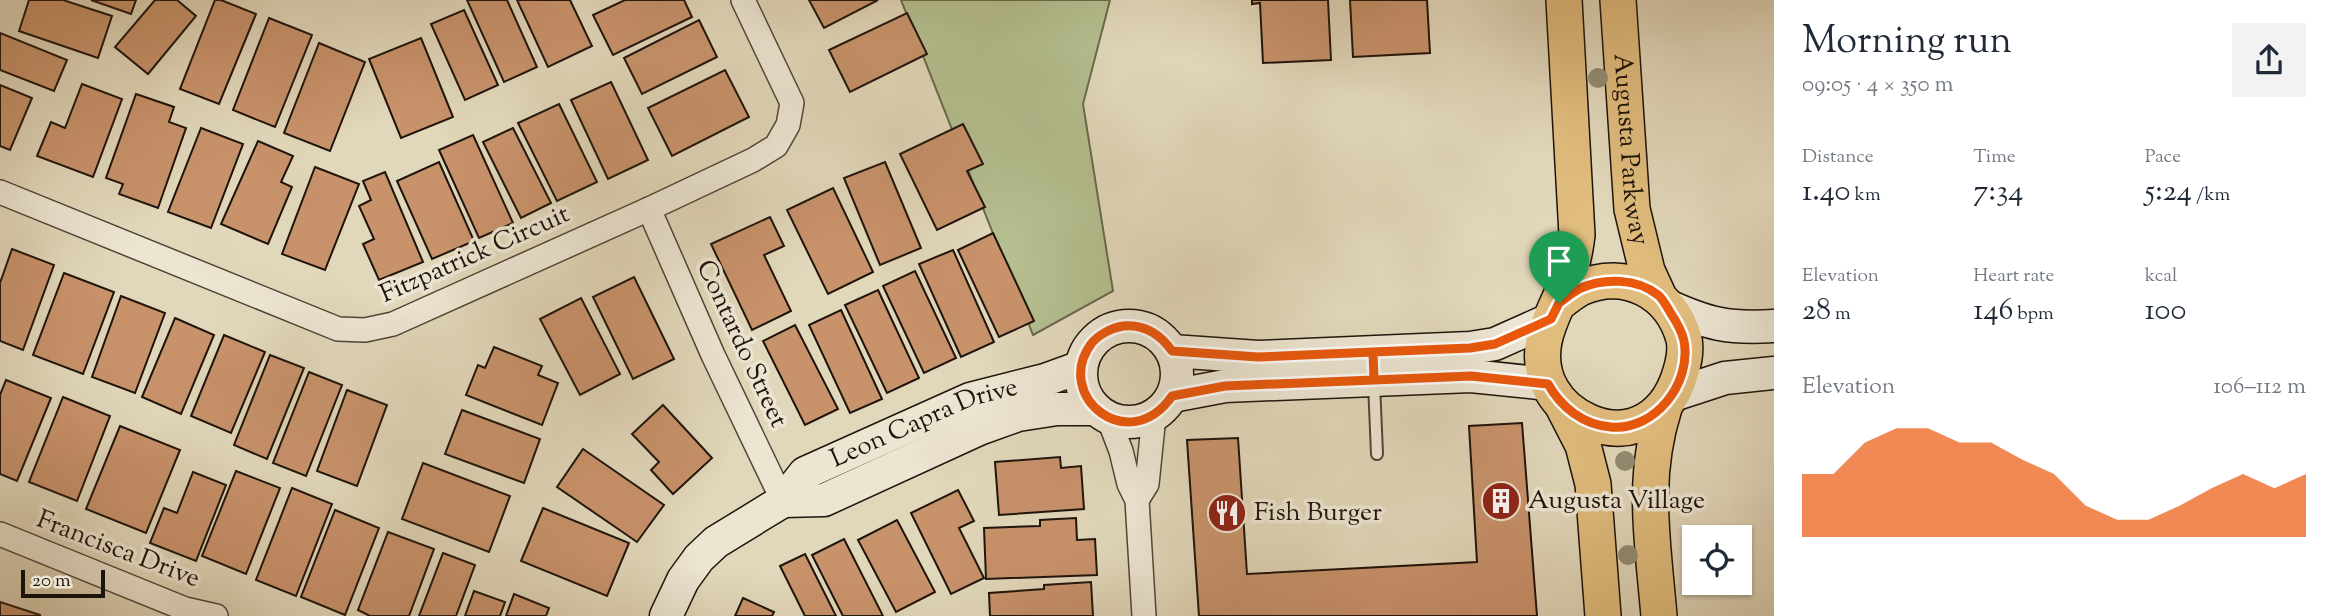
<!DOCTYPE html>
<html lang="en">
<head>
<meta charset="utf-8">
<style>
  :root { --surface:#fff; --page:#f2f2f3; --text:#1f2937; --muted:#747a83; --accent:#ea580c }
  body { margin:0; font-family:"Sorts Mill Goudy",serif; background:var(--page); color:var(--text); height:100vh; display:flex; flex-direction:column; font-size:26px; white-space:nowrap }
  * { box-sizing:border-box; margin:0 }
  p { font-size:23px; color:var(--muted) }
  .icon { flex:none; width:38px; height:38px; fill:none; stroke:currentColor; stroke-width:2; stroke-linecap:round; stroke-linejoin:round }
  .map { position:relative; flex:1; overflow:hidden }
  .details { display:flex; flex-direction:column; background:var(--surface); width:560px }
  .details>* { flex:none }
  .tools { position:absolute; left:1682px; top:525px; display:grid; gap:14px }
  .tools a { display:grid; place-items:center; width:70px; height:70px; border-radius:0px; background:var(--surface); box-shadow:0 2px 5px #0004; font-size:35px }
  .scale { position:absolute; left:21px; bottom:18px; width:84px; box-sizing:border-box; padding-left:7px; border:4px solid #1e140b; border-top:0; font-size:19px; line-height:24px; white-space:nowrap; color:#1e140b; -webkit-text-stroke:5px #ece5d2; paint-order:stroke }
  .pin { position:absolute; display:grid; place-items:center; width:60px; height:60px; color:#fff; margin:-72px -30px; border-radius:50% 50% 50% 0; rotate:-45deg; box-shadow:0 0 7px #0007 }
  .pin .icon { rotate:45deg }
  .round { display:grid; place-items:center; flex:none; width:74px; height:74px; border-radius:0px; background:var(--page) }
  .summary { display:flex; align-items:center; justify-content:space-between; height:119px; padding:0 28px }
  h1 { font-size:38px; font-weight:600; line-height:52px }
  .metrics { display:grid; grid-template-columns:repeat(3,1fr); gap:10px; height:119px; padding:7px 28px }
  .metrics div { display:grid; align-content:center }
  .metrics b { font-size:30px; font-weight:600 }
  .metrics small { font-size:19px; font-weight:400 }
  .metrics p { font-size:19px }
  .chart { height:196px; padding:14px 28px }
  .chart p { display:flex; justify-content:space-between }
  .chart svg { width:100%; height:126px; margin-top:7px; fill:var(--accent); opacity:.7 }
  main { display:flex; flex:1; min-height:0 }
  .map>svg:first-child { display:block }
  .green { fill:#b4be8f; stroke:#69694d; stroke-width:2 }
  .building { fill:#c8926b; stroke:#1e140b; stroke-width:2 }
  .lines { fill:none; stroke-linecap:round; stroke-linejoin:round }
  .lane-casing { stroke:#4f4537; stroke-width:14 }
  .street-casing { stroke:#4f4537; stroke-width:26 }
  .secondary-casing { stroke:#1e140b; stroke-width:35 }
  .primary-casing { stroke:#1e140b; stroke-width:38 }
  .lane { stroke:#ece5d2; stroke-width:10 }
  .street { stroke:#ece5d2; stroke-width:23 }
  .secondary { stroke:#ece5d2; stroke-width:32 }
  .primary { stroke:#e0bc7d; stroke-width:35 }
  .tree { fill:#928d73 }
  .route-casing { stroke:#fff; stroke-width:14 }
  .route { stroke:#ea580c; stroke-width:9 }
  .labels { text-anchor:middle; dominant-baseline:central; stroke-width:7; stroke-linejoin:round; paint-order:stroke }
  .street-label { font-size:26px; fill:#1e140b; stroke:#ece5d2 }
  .poi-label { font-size:26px; fill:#1e140b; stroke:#ece5d2; text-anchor:start }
</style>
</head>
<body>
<main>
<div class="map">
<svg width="1774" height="616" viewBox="0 0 1774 616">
  <rect width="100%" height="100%" fill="#e1d7ba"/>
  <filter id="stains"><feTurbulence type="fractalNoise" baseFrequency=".00286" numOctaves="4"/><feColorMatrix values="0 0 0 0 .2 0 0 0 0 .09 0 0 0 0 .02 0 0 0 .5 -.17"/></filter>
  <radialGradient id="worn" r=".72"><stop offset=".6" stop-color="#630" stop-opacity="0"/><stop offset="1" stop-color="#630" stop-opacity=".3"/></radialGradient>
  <polygon class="green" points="901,0 1110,0 1083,104 1113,291 1033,335"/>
  <g class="building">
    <polygon points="29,0 63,0 112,16 98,58 19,31"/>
    <polygon points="91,0 136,0 131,14"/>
    <polygon points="155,0 177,0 196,16 148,74 115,47"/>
    <polygon points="215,0 221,0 256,14 219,104 180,89"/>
    <polygon points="467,0 507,0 537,67 504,82"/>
    <polygon points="517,0 570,0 592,46 548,67"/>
    <polygon points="625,0 684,0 692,17 613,55 593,15"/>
    <polygon points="809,0 878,0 824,28"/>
    <polygon points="1252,0 1328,0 1331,60 1263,63 1260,3 1252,4"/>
    <polygon points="1350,0 1427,0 1430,53 1353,57"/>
    <polygon points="464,10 498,85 465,100 431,24"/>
    <polygon points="907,13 927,54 850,92 829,50"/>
    <polygon points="269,18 312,35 275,127 233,110"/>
    <polygon points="699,20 717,57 642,94 624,58"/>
    <polygon points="0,33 67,60 54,91 0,70"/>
    <polygon points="421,38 453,117 401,138 369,59"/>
    <polygon points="319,43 365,62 330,151 284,133"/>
    <polygon points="725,70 749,117 672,156 648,108"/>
    <polygon points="611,82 648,160 608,179 571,100"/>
    <polygon points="82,84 122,99 93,177 37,156 51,122 65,128"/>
    <polygon points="0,85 32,98 10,150 0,146"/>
    <polygon points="136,94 174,107 169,122 186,128 158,208 119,194 123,184 106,178"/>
    <polygon points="559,104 597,182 557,201 518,123"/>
    <polygon points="963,124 983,164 967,171 985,207 937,230 900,154"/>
    <polygon points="201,128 243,144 211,228 168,212"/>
    <polygon points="513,128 551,203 521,218 483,142"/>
    <polygon points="473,135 513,223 479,238 439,150"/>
    <polygon points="258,141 293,156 281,182 292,187 268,244 221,224"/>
    <polygon points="439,162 474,241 432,259 397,181"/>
    <polygon points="885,162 921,248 880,265 844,178"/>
    <polygon points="315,167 359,184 325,270 282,254"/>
    <polygon points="385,172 423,262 379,280 363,244 374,239 359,206 371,200 363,181"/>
    <polygon points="833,188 873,272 828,294 787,210"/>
    <polygon points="770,217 784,246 764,255 791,311 752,330 711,244"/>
    <polygon points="993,233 1034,321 999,337 958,250"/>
    <polygon points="12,249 54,265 23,350 0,341 0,283"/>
    <polygon points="953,250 994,342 961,357 919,264"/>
    <polygon points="915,271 956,358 924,373 883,286"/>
    <polygon points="64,273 114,292 83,374 33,355"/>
    <polygon points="634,277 674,359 633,379 593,297"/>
    <polygon points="878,290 919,378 887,393 845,305"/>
    <polygon points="121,296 165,313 135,393 92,377"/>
    <polygon points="581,298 620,374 580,395 540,319"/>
    <polygon points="841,310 882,399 850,413 809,325"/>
    <polygon points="175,318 214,335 181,414 142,397"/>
    <polygon points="795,325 838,409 805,425 763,341"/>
    <polygon points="224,335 265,352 231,433 191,416"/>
    <polygon points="494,347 542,366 538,375 558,383 542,425 466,395 478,365 485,368"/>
    <polygon points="270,355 304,368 267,459 234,445"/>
    <polygon points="309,372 342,385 306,476 273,463"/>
    <polygon points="6,380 51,398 17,481 0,474 0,395"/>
    <polygon points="347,390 387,405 357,486 317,471"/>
    <polygon points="63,397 110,416 77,501 29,482"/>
    <polygon points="663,405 712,458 673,494 651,470 659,462 632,434"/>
    <polygon points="462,410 540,439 524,483 445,454"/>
    <polygon points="1522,423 1537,616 1199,616 1187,440 1238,438 1247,574 1477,562 1469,426"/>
    <polygon points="120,426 180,450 146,533 86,509"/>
    <polygon points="583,449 664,505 637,542 557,487"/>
    <polygon points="1060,457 1061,468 1081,466 1084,509 999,515 995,462"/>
    <polygon points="423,463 510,496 489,552 402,519"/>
    <polygon points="236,471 280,488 246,574 202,556"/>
    <polygon points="193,472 226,485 196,561 150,543 164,508 177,513"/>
    <polygon points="292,488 332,504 296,596 256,580"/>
    <polygon points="958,490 974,521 959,528 984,578 951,594 911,513"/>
    <polygon points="543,508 629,543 607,596 521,561"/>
    <polygon points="335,510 379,528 345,615 301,597"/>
    <polygon points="1076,518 1077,540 1095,539 1097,575 986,579 984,528 1040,526 1040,520"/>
    <polygon points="897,520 935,592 896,612 858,540"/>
    <polygon points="388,532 434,549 409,616 370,616 358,610"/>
    <polygon points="844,539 883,616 843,616 812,555"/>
    <polygon points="443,553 475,565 456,616 419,616"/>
    <polygon points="805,554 836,616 805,616 780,566"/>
    <polygon points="1091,582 1093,616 990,616 989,593 1044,589 1044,585"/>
    <polygon points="474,591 505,602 500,616 465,616"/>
    <polygon points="514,594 549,608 546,616 506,616"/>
    <polygon points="743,598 774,612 772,616 735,616"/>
    <polygon points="0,602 40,615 40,616 0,616"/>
  </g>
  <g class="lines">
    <g class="lane-casing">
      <polyline id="lane" points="1374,383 1377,454"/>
    </g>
    <g class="street-casing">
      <g id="street">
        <polyline points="0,192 338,329 365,330 393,324 649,209 753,160 776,146 788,125 792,103 743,0"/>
        <polyline points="649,209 713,355 783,501"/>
        <polyline points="1108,417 1121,451 1129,484 1137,500 1144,616"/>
        <polyline points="1137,500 1147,484 1154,416"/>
        <polyline points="0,534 185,609 216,616"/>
      </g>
    </g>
    <g class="secondary-casing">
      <g id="secondary">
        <path d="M 1666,305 C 1708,324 1728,329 1774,326"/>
        <circle cx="1129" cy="374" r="48"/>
        <polyline points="1172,351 1258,357 1470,348 1495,344 1551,319"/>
        <polyline points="1172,396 1225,386 1471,376 1548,384"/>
        <polyline points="1670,396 1725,378 1774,373"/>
        <polyline points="783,501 824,500 979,429 1018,415 1057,409 1096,409"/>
        <path id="s1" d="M 666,616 L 683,580 L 699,558 L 716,542 L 783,501 L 805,473 L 970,399 L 1045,380 L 1081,367"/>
      </g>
    </g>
    <g class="primary-casing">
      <g id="primary">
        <path id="s2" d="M 1618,0 L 1632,209 L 1647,271 L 1658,295"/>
        <path d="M 1559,303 C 1565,298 1573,292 1580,288 C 1626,268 1671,292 1684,339 C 1686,349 1684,361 1681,371 C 1669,414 1634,441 1589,422 C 1556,408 1537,377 1544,341 C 1548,320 1560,301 1567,281 C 1572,266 1575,251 1577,235 L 1564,0"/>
        <polyline points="1563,406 1583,445 1593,484 1603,616"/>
        <path d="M 1659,616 C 1653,543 1641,480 1664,408"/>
      </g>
    </g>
    <use href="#lane" class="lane"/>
    <use href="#street" class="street"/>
    <use href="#secondary" class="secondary"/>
    <use href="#primary" class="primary"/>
  </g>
  <g class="tree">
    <circle cx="1598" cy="78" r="10"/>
    <circle cx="1625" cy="461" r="10"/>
    <circle cx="1628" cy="555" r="10"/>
  </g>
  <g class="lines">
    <g class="route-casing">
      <path id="route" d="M 1559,303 L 1551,319 L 1495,344 L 1470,348 L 1373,352 L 1374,380 L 1225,386 L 1172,396 C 1129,458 1053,396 1091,344 C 1098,335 1111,328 1123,326 C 1144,324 1160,334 1172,351 L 1258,357 L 1373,352 L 1374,380 L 1471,376 L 1548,384 C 1561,407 1583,425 1611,427 C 1655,431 1692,383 1684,341 C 1682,331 1676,321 1670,312 C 1667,307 1663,299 1658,295 C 1637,278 1604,278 1581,288 C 1573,292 1566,298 1559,303"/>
    </g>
    <use href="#route" class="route"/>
  </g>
  <defs>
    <g id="building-disc" transform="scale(2.0125)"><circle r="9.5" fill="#8f2418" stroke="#ece5d2"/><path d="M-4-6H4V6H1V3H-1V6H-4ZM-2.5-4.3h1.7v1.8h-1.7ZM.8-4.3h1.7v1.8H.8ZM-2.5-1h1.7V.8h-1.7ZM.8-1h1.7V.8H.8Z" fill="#fff"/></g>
    <g id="restaurant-disc" transform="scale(2.0125)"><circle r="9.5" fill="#8f2418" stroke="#ece5d2"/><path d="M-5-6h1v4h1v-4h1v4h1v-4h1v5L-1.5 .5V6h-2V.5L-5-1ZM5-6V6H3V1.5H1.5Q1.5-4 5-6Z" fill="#fff"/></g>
  </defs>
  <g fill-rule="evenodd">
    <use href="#building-disc" x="1501" y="501"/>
    <use href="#restaurant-disc" x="1227" y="513"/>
  </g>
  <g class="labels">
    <g class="street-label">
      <text stroke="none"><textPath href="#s2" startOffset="150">Augusta Parkway</textPath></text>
      <text transform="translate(475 255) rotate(-24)">Fitzpatrick Circuit</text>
      <text transform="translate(741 344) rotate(65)">Contardo Street</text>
      <text stroke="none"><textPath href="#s1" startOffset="334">Leon Capra Drive</textPath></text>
      <text transform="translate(118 550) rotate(21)">Francisca Drive</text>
    </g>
    <g class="poi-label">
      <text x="1528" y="501">Augusta Village</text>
      <text x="1254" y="513">Fish Burger</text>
    </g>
  </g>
  <rect width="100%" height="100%" filter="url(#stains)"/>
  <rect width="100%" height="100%" fill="url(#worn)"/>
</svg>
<div class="tools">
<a><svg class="icon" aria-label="locate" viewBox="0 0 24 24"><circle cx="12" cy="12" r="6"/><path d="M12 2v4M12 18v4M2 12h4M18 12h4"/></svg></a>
</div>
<div class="scale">20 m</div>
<div class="pin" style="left:1559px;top:303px;background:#1e9e55"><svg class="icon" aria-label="arrive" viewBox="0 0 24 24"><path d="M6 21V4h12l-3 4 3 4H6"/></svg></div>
</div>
<section class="details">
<div class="summary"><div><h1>Morning run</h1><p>09:05 · 4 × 350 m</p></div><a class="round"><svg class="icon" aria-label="share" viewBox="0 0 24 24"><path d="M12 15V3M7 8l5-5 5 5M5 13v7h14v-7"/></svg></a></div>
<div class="metrics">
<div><p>Distance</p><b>1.40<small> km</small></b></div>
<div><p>Time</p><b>7:34</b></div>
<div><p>Pace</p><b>5:24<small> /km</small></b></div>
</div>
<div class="metrics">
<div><p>Elevation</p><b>28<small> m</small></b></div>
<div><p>Heart rate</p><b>146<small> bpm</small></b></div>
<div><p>kcal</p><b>100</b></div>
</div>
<div class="chart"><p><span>Elevation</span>106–112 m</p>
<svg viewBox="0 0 160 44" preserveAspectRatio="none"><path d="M0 44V22L10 22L20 11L30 6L40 6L50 11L60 11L70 17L80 22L90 33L100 38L110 38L120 33L130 27L140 22L150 27L160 22V44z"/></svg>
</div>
</section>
</main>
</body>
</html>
